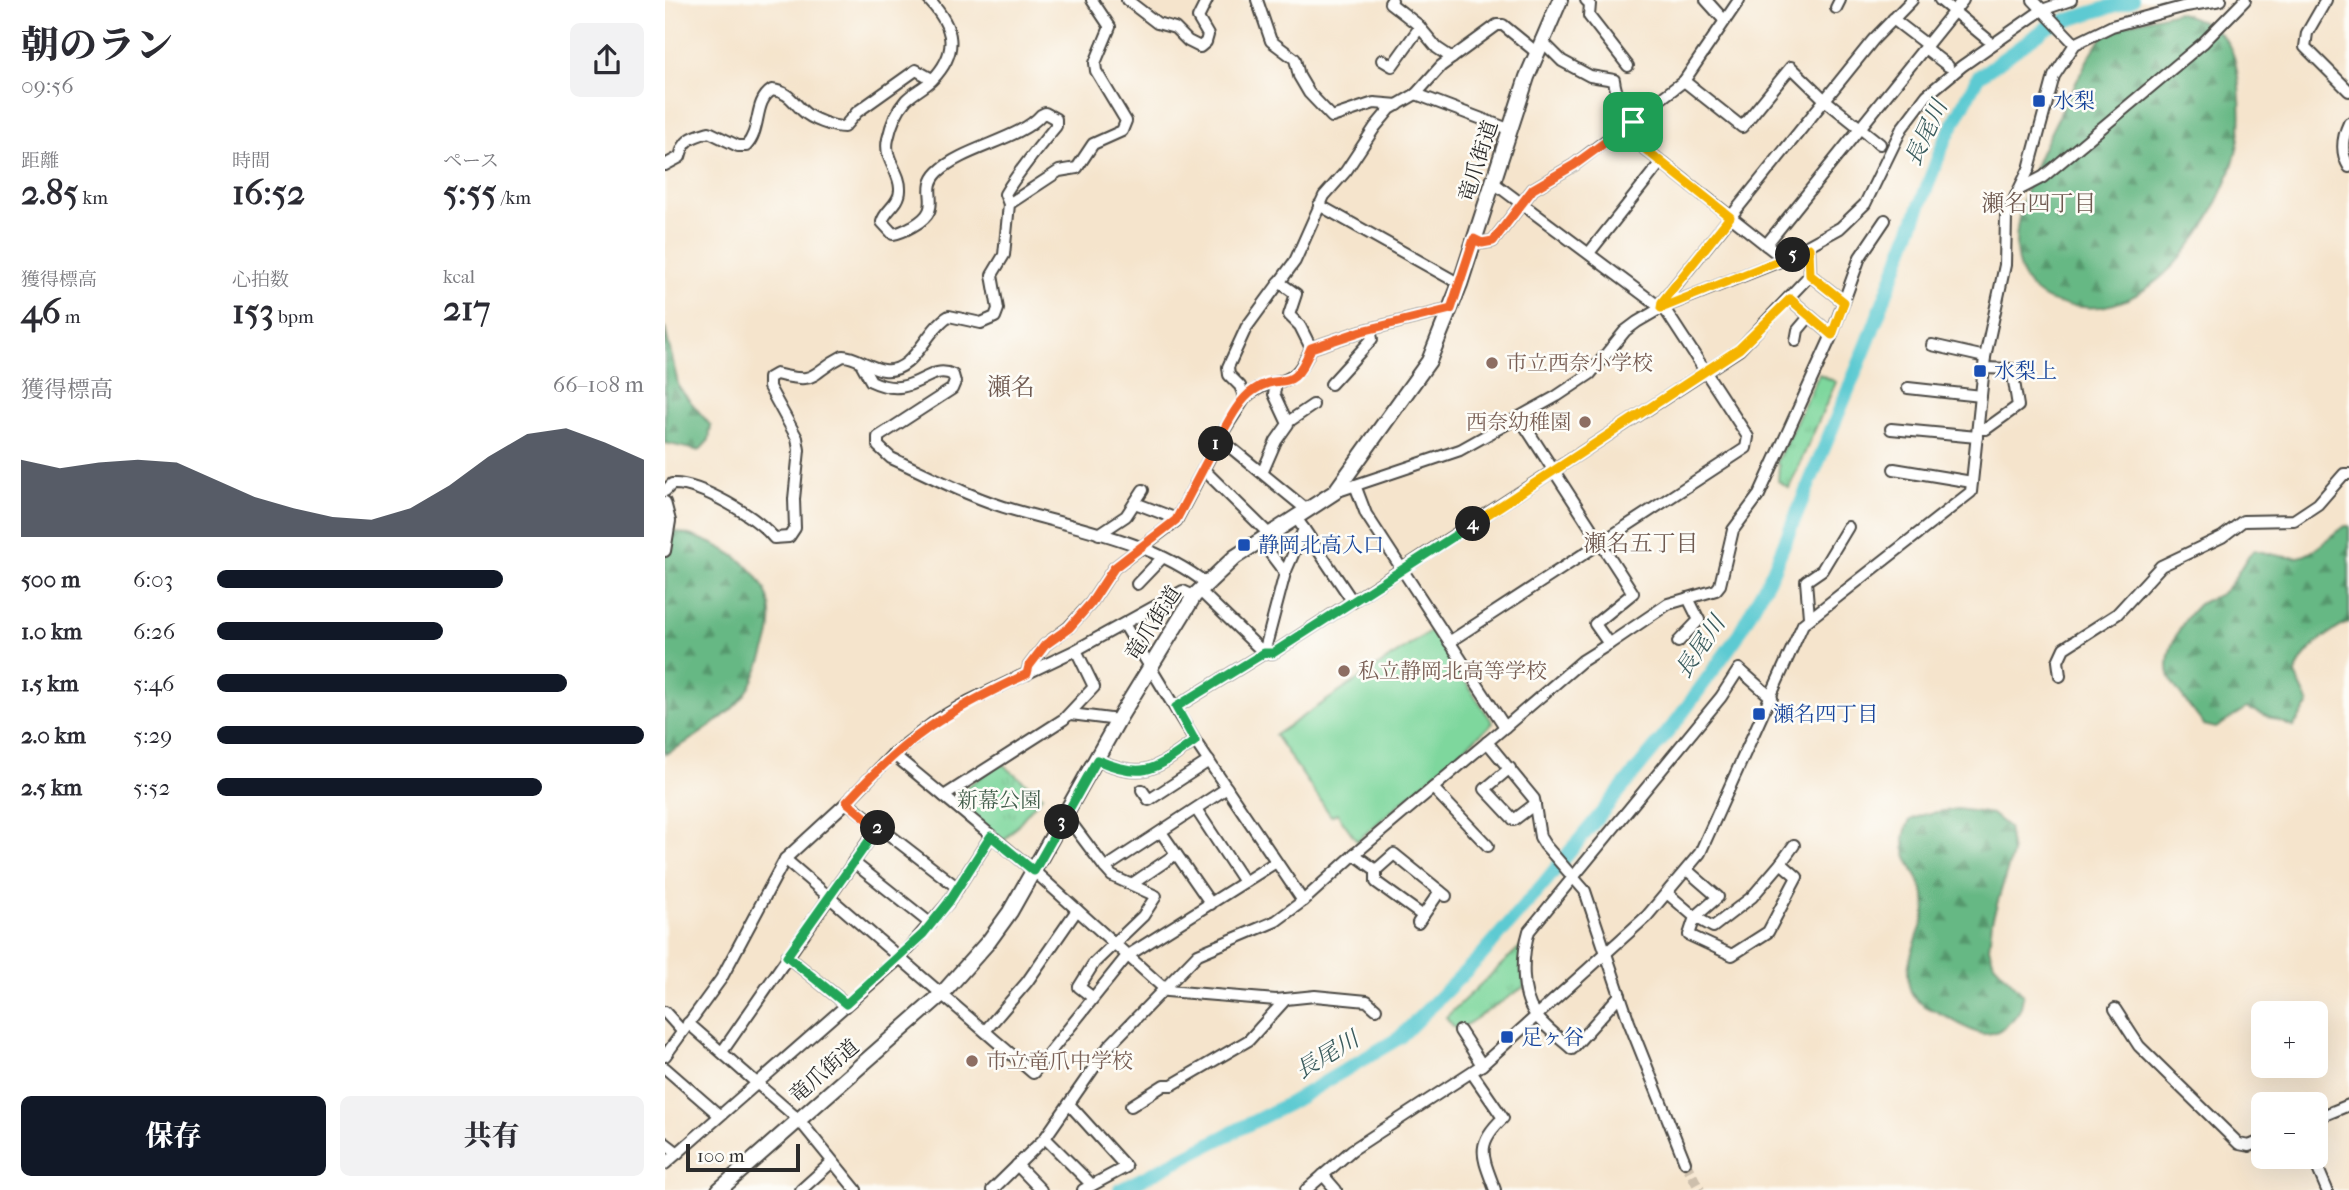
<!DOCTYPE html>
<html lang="ja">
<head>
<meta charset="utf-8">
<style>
  :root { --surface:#fff; --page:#f2f2f3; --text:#2b2b33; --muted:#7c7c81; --accent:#111827 }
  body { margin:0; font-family:"IM FELL French Canon","Noto Serif JP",serif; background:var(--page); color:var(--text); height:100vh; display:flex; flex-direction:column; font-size:26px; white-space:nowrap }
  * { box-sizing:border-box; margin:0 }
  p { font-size:23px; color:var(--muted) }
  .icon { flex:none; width:38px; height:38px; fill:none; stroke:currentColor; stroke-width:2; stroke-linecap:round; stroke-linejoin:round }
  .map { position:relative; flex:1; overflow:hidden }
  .side { display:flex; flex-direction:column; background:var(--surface); width:665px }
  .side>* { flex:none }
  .controls { position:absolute; left:1586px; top:1001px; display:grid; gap:14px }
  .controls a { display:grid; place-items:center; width:77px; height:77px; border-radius:10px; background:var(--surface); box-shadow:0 7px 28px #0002; font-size:35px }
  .scale { position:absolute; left:21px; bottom:18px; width:114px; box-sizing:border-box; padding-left:7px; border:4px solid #2b2b2b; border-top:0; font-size:19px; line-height:24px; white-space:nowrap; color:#2b2b2b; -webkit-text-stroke:5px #fdfcf7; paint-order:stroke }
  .pin { position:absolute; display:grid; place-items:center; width:60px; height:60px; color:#fff; margin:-30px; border-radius:14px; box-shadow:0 4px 10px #0006 }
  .km { position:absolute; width:35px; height:35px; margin:-18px; border-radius:50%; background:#222; color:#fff; font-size:19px; line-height:35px; text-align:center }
  .round { display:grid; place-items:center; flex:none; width:74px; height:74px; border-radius:10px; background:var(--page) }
  .summary { display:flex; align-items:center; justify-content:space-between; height:119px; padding:0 21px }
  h1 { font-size:38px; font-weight:800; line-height:52px }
  .metrics { display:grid; grid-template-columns:repeat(3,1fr); gap:10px; height:119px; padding:7px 21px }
  .metrics div { display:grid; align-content:center }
  .metrics b { font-size:35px; font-weight:800 }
  .metrics small { font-size:19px; font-weight:400 }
  .metrics p { font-size:19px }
  .chart { height:196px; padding:14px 21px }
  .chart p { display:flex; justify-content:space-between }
  .chart svg { width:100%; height:126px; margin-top:7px; fill:var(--accent); opacity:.7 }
  .button { display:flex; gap:14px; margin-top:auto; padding:14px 21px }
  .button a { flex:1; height:80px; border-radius:10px; background:var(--accent); color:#fff; font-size:28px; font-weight:800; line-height:80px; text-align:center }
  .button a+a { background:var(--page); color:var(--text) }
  ul { padding:0 21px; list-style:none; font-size:23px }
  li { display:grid; grid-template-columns:112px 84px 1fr; align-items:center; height:52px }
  li i { height:18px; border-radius:9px; background:var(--accent) }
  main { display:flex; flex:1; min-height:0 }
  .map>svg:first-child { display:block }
  .grass { fill:#7ed79d; stroke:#548164; stroke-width:2 }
  .forest { fill:url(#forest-firs); stroke:#487258; stroke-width:2 }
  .park { fill:url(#park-tufts); stroke:#548164; stroke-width:2 }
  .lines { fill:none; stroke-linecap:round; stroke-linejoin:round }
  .river { stroke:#5dcad2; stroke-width:14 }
  .minor-tunnel { stroke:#cdbfac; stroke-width:10; stroke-dasharray:10 5; stroke-linecap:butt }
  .minor-casing { stroke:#494743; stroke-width:14 }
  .major-casing { stroke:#494743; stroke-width:18 }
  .minor { stroke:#fff; stroke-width:10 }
  .major { stroke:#fff; stroke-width:14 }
  .split-1-casing { stroke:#fff; stroke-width:14 }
  .split-2-casing { stroke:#fff; stroke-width:14 }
  .split-3-casing { stroke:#fff; stroke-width:14 }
  .split-4-casing { stroke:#fff; stroke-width:14 }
  .split-5-casing { stroke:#fff; stroke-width:14 }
  .split-6-casing { stroke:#fff; stroke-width:14 }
  .split-1 { stroke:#f0652b; stroke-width:9 }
  .split-2 { stroke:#f0652b; stroke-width:9 }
  .split-3 { stroke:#22a559; stroke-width:9 }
  .split-4 { stroke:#22a559; stroke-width:9 }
  .split-5 { stroke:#f5b400; stroke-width:9 }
  .split-6 { stroke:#f5b400; stroke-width:9 }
  .transit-dot { fill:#1a4fb4; stroke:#fdfcf7; stroke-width:2.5 }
  .education-dot { fill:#8d6e63; stroke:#fdfcf7; stroke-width:2.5 }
  .labels { text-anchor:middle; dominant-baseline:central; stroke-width:5; stroke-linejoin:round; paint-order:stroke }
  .transit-label { font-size:21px; fill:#164399; stroke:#fdfcf7; text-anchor:start }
  .street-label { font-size:21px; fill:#2b2b2b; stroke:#fdfcf7 }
  .education-label { font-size:21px; fill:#785e54; stroke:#fdfcf7; text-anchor:start }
  .park-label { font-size:21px; fill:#445f4d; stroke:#fdfcf7 }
  .water-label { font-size:23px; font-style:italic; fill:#3a5b5d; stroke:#fdfcf7 }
  .neighbourhood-label { font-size:23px; fill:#6f5a51; stroke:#fdfcf7 }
  .quarter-label { font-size:24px; fill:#6f5a51; stroke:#fdfcf7 }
</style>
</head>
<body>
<main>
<section class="side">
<div class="summary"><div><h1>朝のラン</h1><p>09:56</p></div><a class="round"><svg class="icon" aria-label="share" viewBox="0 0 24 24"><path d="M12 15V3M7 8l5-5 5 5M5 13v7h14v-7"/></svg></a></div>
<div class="metrics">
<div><p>距離</p><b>2.85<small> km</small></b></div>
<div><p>時間</p><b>16:52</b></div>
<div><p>ペース</p><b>5:55<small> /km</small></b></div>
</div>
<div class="metrics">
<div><p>獲得標高</p><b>46<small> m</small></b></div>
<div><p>心拍数</p><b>153<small> bpm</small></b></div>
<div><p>kcal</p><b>217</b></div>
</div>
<div class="chart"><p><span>獲得標高</span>66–108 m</p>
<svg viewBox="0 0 160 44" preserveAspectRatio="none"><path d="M0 44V17L10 20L20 18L30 17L40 18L50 24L60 30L70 34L80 37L90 38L100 34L110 26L120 16L130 8L140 6L150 11L160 17V44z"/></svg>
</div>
<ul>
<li><b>500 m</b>6:03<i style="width:67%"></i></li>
<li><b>1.0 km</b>6:26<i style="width:53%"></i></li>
<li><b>1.5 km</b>5:46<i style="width:82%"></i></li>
<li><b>2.0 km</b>5:29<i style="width:100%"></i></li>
<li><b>2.5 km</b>5:52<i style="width:76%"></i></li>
</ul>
<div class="button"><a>保存</a><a>共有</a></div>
</section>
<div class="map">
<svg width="1684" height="1190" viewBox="0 0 1684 1190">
  <defs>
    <pattern id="forest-firs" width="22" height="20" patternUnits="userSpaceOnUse" patternTransform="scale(1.75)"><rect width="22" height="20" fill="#66b884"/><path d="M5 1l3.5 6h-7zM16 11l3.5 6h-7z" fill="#54966c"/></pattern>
    <pattern id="park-tufts" width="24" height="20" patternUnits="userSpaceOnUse" patternTransform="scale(1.75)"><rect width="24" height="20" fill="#7ed79d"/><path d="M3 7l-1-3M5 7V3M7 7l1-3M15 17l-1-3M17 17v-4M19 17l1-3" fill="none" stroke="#6db987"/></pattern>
  </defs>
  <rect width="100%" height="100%" fill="#fdfcf7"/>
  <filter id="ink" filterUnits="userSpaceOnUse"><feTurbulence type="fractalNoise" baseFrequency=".0143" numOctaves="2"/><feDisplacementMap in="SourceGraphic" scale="14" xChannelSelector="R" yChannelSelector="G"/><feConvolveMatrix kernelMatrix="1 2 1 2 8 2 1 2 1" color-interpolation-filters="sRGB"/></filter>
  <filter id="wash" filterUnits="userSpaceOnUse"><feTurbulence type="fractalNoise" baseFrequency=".00686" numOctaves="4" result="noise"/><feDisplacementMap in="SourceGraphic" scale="28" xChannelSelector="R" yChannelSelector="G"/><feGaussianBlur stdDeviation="1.57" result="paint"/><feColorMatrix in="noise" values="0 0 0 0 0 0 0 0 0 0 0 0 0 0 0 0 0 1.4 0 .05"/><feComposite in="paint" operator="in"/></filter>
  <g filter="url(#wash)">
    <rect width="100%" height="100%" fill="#f5e4cc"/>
    <polygon class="grass" points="766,631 828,723 692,841 672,813 666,816 610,735"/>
    <g class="forest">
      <path d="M 1512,12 C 1527,17 1542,22 1554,33 C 1570,47 1572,67 1574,86 C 1576,106 1577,125 1573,144 C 1560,211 1494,315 1417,307 C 1403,306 1388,304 1376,296 C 1315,256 1382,139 1406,93 C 1414,77 1428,45 1441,34 C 1454,23 1495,17 1512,12 Z"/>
      <polygon points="0,328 14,388 46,426 44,440 34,451 0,443"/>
      <path d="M 1680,526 L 1684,526 L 1684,622 C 1662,634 1638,649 1630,674 L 1644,704 L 1628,727 L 1582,708 L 1551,728 L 1539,725 C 1529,711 1516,697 1507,682 C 1494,657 1516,622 1533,605 C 1540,599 1550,598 1557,593 C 1571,582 1576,562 1589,550 C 1645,564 1636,559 1680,526 Z"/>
      <path d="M 0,529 C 64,542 128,579 99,654 C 94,668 87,686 78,697 C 62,717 23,743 0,754 Z"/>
      <path d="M 1292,809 L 1327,814 L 1343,827 L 1347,854 L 1327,921 L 1324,948 L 1329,963 L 1358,994 C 1357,1008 1355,1012 1345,1022 C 1321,1046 1305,1029 1280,1016 C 1268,1009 1252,1005 1246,992 C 1233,958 1266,925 1260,899 C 1254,867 1227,855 1245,820 L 1260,814 Z"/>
    </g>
    <g class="park">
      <polygon points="1154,374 1171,382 1124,488 1113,481 1114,465 1111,463"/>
      <polygon points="336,763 377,796 339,841 285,798"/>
      <polygon points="857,945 859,987 792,1031 781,1017"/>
    </g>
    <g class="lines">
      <polyline class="river" points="455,1190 623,1104 734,1038 816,956 880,882 1011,722 1072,637 1107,573 1203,342 1279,142 1313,77 1384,26 1467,0"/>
    </g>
  </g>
  <g filter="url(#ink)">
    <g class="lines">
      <polyline class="minor-tunnel" points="1020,1162 1035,1190"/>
      <g class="minor-casing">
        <g id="minor">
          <path d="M 264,0 C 289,27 295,51 267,80 C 259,88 249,92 241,100 C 232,110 226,125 223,139 C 218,159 236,172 235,190 C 235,204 220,210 217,222 L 228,234 C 236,233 241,230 248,226 C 282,207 253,192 273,172 C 297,148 356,139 376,115 L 380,113 L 391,119 L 391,126 C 373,148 355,169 340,194 L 344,204"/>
          <polyline points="462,0 492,23 510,28 523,41 535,47 541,42 543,35 533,18 542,0"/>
          <polyline points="592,0 606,41 630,59 634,76 644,93 667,117 709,103 733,105"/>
          <polyline points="727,0 725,3 752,24 772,48 787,58"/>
          <polyline points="921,0 925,4 924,16 963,66"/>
          <polyline points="1041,0 1059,20"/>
          <polyline points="1275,0 1322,39"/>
          <polyline points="1368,0 1410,44"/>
          <polyline points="1661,0 1642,33 1640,47 1684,91"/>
          <polyline points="1171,8 1175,0"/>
          <polyline points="1228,19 1262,45"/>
          <path d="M 876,40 L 897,61 L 925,76 L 949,80 C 952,106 973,125 980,149 L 1110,252"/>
          <polyline points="1260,48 1283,66"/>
          <polyline points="717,60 727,66 755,27"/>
          <polyline points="1019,81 1077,127 1126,67 1160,100 1215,144"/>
          <polyline points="751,94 846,130"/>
          <path d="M 1684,123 C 1677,138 1675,152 1684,167"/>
          <path d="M 0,165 L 15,157 C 19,139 27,137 44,132 L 73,146 L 81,146 C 97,129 88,102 107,90 C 124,92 127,101 138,111 C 146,119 168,127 179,127 L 192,112 L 251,70 L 267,79"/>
          <polyline points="829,183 996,308"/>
          <polyline points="1355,189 1378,177 1538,43 1580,0"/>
          <polyline points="654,205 795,284"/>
          <polyline points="809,239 817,243 828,241 868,189 909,165 1019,81 1074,0"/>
          <polyline points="1101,245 1298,0"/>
          <polyline points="924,253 996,162"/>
          <polyline points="1145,275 1179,302"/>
          <polyline points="614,282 631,294 624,315 635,326 646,348"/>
          <polyline points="1125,299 1167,335"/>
          <polyline points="996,308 997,302 1208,40 1247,0"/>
          <polyline points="1131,341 1133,330 1144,317"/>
          <polyline points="1267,345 1320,357"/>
          <path d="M 196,363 L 206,381 C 250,402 262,362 288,375 L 290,382 L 287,389 L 213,437 L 213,446 L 226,458 C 266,476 306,498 349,510 C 415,529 487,541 542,584"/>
          <polyline points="666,384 707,339 705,330"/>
          <polyline points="1243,388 1316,396"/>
          <path d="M 580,398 C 609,371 626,397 646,348 L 697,331 L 786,309"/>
          <polyline points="623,422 648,405"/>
          <polyline points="1226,429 1312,437"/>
          <polyline points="1313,429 1321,429 1353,406 1347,369 1319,368"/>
          <polyline points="554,438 642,510"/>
          <polyline points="1229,469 1307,482"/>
          <polyline points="539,470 605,535"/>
          <polyline points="598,471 611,441 623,424 609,394 611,383"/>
          <polyline points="690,485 701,514 840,727 917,661 944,644 930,624 968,593 854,417"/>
          <path d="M 0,491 L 7,484 C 34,482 92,517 109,538 L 124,537 L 130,528 L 129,499 L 134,450 L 132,438 L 104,387 L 104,378 L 111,374 C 155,385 144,373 178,356 C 191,356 204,368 219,370 C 249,374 261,329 284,316 L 316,323 L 330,317 L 333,309 L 327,275 L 339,255 L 344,204 L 394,171 L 412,168 L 428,144 L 457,131 L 461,121 L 431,71 L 430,63 L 445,27 L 427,0"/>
          <polyline points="670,492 795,450 892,396 925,374 960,331 972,322 996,308 1115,261 1175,228 1200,204 1237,128 1262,95 1297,66 1377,10 1406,0"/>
          <polyline points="0,502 5,521 0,551"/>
          <polyline points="470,503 512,519"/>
          <polyline points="639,529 688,602"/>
          <polyline points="434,534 461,516 478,490"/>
          <polyline points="596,541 620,573"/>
          <polyline points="472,584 497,558"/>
          <polyline points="534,590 599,653 620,573 639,529 632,519"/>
          <polyline points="1144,617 1141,581 1157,570 1183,527"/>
          <polyline points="459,624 530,741 638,901"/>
          <polyline points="784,642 1081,448 1083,437 999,308"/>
          <polyline points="1013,642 1034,620 1023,598"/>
          <polyline points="944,644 1003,604 1051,590 1055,585 1068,530 1094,495 1166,337 1195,257 1220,220"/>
          <polyline points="362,674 364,666 380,645 404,627 426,603 449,568 511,521 558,432 580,398 575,386 564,375 563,367 581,328 630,261 659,196 681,171 710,127 725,109 751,94 776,66 832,25 838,25 871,52"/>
          <polyline points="1395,676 1393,661 1399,648 1452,614 1496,566 1557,537 1578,521 1629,520 1653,504 1679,474 1684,474"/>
          <polyline points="511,707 599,653 608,653 1074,350 1145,275 1144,248"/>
          <polyline points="406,714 453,720"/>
          <polyline points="822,742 869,799 875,837 880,845 920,891 964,1022 1020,1162"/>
          <polyline points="228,754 369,871 502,991 611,1000 650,996 702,1001 711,1009"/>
          <path d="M 432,760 C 481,781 491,768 530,741"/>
          <polyline points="845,768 820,789 849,820 870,804"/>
          <polyline points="768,788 823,846"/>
          <polyline points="477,790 484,800 544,761"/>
          <polyline points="279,796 399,719 429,687 411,650"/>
          <polyline points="182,802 293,888"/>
          <polyline points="531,809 579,882"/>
          <polyline points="401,816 440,868 562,788"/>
          <polyline points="496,832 546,904"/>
          <polyline points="689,854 711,870 729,854 781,896"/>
          <polyline points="120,859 368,1073 462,956 611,862"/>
          <polyline points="188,862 266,924"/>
          <polyline points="1116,863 1129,845"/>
          <polyline points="711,870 711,882 758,916"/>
          <polyline points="467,884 511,854"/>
          <polyline points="1003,894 1030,917 1024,935 1067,955 1103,932 1132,877 1116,863 1087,897 1048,927 1030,917 1053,897 1023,871"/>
          <polyline points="753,923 775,891"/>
          <polyline points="122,956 181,1004"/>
          <path d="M 955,995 L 907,1049 C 895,1038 879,1027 870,1014 C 855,993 857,955 864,931 L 1056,697 L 1074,669 L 1107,698"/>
          <polyline points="427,997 414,987 429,963 478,916 491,896 447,876 440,868"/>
          <polyline points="1450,1009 1474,1046 1574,1144 1584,1146 1598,1140"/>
          <polyline points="0,1012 17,1031"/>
          <polyline points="23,1023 134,1120 191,1190"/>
          <polyline points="320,1031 362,982 412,910"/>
          <polyline points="795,1031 817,1065"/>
          <polyline points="57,1052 213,827"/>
          <polyline points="0,1056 56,979 120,859 182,802 228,754 272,720 304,701 411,650 518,591 529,596"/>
          <polyline points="0,1068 54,1115"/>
          <path d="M 807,1073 L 838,1118 C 809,1145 818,1157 830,1190"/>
          <polyline points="404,1104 461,1167 418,1190"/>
          <polyline points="466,1106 499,1085 507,1085 584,1040 621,999"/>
          <polyline points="1650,1119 1684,1105"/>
          <polyline points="380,1138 427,1185"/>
          <polyline points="0,1143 13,1153"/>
          <polyline points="1648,1157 1662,1190"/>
          <polyline points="0,1164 234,959 283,903 326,836"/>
          <polyline points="352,1165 376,1190"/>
          <polyline points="658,1175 671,1190"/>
          <polyline points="136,1190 167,1162"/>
          <polyline points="327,1190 380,1138 444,1046 533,954 611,921 638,901 692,852 840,727"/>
          <polyline points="641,1190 687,1150 817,1065 982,916 1035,853 1138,624 1306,492 1320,357 1340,265 1341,216 1364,169 1389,76 1410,44 1447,26 1521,6 1556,0"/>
        </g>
      </g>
      <g class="major-casing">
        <polyline id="major" points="54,1190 276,995 324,941 345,912 456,715 529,596 570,557 670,492 764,361 795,284 862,77 895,0"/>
      </g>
      <use href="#minor" class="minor"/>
      <use href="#major" class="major"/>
    </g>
  </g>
  <g class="lines" filter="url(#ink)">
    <g class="split-1-casing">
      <path id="split-1" d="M 551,444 C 561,427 572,401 589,390 C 617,370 626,399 646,348 L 697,331 L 786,309 L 809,239 L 817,243 L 828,241 L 868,189 L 909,165 L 968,122"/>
    </g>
    <g class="split-2-casing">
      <path id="split-2" d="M 213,828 L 182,802 C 242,736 282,711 362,674 L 364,666 L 380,645 L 404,628 L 426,603 L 449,568 L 511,520 L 551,444"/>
    </g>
    <g class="split-3-casing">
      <polyline id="split-3" points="213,828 122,956 181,1004 258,934 283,903 326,836 369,871 397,822"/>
    </g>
    <g class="split-4-casing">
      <path id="split-4" d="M 397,822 L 432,760 C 481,781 491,768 530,741 L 511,707 L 599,653 L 608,653 L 808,524"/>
    </g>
    <g class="split-5-casing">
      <polyline id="split-5" points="808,524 1074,349 1125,299 1167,335 1179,302 1145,275 1144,248 1128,255"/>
    </g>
    <g class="split-6-casing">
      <polyline id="split-6" points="968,122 980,149 1065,217 997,302 996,308 1128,255"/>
    </g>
    <use href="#split-1" class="split-1"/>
    <use href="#split-2" class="split-2"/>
    <use href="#split-3" class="split-3"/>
    <use href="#split-4" class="split-4"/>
    <use href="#split-5" class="split-5"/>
    <use href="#split-6" class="split-6"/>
  </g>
  <g class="transit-dot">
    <rect x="1367" y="94" width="14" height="14" rx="3.5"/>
    <rect x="1308" y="364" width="14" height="14" rx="3.5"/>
    <rect x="572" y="538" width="14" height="14" rx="3.5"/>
    <rect x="1087" y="707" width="14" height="14" rx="3.5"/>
    <rect x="835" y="1030" width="14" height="14" rx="3.5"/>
  </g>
  <g class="education-dot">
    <circle cx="827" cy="363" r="7"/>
    <circle cx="920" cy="422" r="7"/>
    <circle cx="679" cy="671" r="7"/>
    <circle cx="307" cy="1061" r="7"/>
  </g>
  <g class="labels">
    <g class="transit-label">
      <text x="1388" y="101">水梨</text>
      <text x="1329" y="371">水梨上</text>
      <text x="593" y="545">静岡北高入口</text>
      <text x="1108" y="714">瀬名四丁目</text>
      <text x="856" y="1037">足ヶ谷</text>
    </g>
    <g class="street-label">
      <text transform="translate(813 161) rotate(-72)">竜爪街道</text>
      <text transform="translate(488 623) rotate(-57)">竜爪街道</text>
      <text transform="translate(159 1071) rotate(-41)">竜爪街道</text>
    </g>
    <g class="education-label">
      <text x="841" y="363">市立西奈小学校</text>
      <text x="906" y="422" text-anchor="end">西奈幼稚園</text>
      <text x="693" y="671">私立静岡北高等学校</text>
      <text x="321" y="1061">市立竜爪中学校</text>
    </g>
    <g class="park-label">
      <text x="334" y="800">新幕公園</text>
    </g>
    <g class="water-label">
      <text transform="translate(1261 133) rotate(-65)">長尾川</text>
      <text transform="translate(1035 647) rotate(-56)">長尾川</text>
      <text transform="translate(662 1055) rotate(-31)">長尾川</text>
    </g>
    <g class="neighbourhood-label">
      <text x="1374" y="203">瀬名四丁目</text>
      <text x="976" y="543">瀬名五丁目</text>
    </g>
    <g class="quarter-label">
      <text x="346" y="387">瀬名</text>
    </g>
  </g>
</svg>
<div class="controls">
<a>+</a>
<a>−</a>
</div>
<div class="scale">100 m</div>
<div class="pin" style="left:968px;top:122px;background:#1e9e55"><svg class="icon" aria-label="arrive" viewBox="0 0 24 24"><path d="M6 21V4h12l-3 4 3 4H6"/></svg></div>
<b class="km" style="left:551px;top:444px">1</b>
<b class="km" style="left:213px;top:828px">2</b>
<b class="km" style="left:397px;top:822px">3</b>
<b class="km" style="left:808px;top:524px">4</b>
<b class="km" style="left:1128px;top:255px">5</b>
</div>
</main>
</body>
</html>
